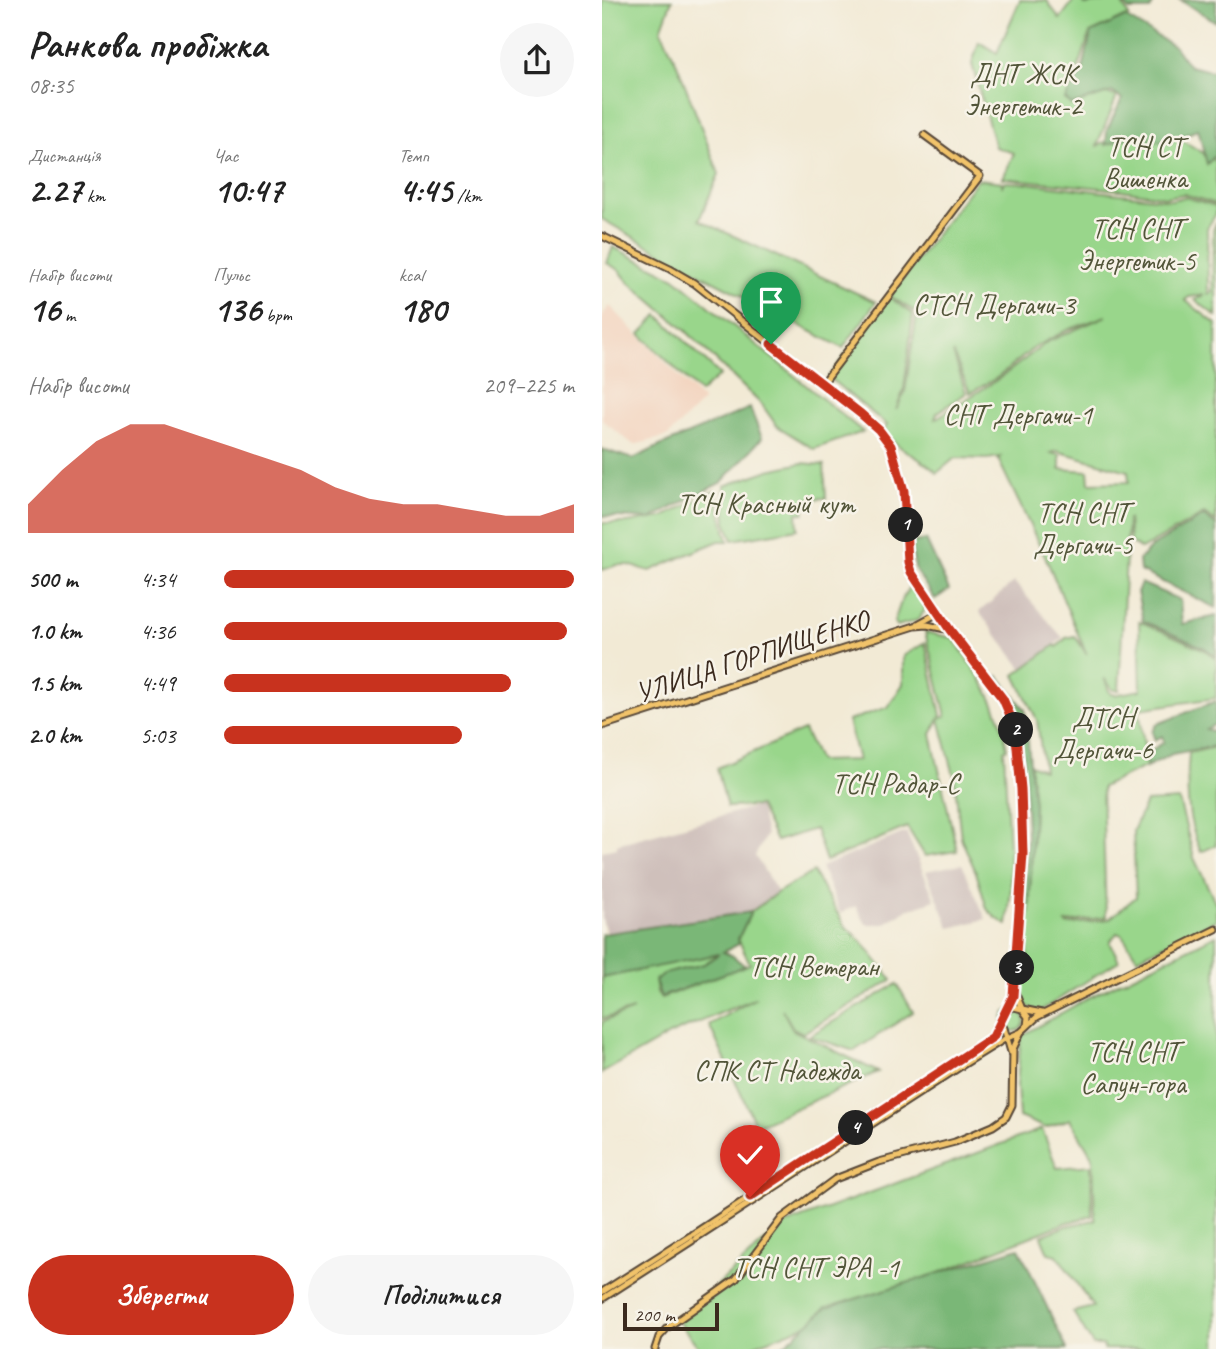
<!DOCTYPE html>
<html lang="uk">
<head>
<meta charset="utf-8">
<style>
  :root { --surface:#fff; --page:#f6f6f6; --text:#222; --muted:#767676; --accent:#c8321e }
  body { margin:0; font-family:Caveat,sans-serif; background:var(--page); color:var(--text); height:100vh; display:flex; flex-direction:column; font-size:26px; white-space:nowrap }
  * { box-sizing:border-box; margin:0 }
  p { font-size:23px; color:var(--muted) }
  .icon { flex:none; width:38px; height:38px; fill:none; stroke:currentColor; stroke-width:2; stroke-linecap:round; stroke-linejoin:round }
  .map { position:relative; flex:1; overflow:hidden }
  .panel { display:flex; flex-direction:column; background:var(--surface); width:602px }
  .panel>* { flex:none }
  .scale { position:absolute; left:21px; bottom:18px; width:96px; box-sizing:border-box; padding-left:7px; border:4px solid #3b2a1e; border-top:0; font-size:19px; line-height:24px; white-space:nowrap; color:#3b2a1e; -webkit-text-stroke:5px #f7f3e8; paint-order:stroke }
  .pin { position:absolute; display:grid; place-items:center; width:60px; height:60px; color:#fff; margin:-72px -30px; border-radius:50% 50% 50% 0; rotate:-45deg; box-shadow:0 0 7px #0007 }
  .pin .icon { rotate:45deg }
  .km { position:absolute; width:35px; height:35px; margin:-18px; border-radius:50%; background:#222; color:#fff; font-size:19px; line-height:35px; text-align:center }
  .round { display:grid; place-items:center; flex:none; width:74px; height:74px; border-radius:37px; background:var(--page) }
  .summary { display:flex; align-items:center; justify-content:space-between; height:119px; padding:0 28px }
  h1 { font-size:38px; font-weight:700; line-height:52px }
  .figures { display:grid; grid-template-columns:repeat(3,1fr); gap:10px; height:119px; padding:7px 28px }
  .figures div { display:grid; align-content:center }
  .figures b { font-size:35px; font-weight:700 }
  .figures small { font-size:19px; font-weight:400 }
  .figures p { font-size:19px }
  .chart { height:196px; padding:14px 28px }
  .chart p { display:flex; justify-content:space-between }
  .chart svg { width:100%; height:126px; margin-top:7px; fill:var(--accent); opacity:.7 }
  .button { display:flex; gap:14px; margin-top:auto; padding:14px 28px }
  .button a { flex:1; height:80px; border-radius:42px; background:var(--accent); color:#fff; font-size:28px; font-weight:700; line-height:80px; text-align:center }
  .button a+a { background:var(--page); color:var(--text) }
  ul { padding:0 28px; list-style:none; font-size:23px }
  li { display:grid; grid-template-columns:112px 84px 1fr; align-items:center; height:52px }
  li i { height:18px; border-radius:9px; background:var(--accent) }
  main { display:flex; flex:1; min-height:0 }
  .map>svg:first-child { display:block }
  .built { fill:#f3d4bf }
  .industrial { fill:#cfc0bb }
  .green { fill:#99d68b; stroke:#6a8054; stroke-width:2; fill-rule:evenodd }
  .forest { fill:#7ab777; stroke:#5a704a; stroke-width:2 }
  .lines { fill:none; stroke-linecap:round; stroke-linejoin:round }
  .major-casing { stroke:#564739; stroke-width:9 }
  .major { stroke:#f1c36a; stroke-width:5 }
  .route-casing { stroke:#fff; stroke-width:14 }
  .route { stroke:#c8321e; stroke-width:9 }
  .labels { text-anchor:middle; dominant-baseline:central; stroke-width:5; stroke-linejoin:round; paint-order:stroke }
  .park-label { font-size:28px; fill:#525539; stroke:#f7f3e8 }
  .street-label { font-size:28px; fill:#3b2a1e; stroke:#f7f3e8 }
</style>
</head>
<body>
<main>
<section class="panel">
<div class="summary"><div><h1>Ранкова пробіжка</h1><p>08:35</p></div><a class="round"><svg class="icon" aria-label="share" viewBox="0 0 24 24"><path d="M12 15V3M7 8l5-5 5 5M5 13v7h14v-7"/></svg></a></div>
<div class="figures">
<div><p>Дистанція</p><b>2.27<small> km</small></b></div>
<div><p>Час</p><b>10:47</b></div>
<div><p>Темп</p><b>4:45<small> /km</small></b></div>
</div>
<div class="figures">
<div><p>Набір висоти</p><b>16<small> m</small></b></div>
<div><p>Пульс</p><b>136<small> bpm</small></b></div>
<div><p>kcal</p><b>180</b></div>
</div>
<div class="chart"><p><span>Набір висоти</span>209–225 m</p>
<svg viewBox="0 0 160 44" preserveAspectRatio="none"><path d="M0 44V34L10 22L20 12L30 6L40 6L50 10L60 14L70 18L80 22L90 28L100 32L110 34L120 34L130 36L140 38L150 38L160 34V44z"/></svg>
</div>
<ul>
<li><b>500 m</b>4:34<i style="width:100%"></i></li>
<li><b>1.0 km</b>4:36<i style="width:98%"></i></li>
<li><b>1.5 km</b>4:49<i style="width:82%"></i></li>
<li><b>2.0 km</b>5:03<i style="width:68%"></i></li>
</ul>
<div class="button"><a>Зберегти</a><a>Поділитися</a></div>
</section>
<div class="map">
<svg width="614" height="1349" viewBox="0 0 614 1349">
  <rect width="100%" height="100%" fill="#f7f3e8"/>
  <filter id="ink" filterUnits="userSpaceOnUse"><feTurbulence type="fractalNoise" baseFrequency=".0143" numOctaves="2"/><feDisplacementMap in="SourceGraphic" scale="14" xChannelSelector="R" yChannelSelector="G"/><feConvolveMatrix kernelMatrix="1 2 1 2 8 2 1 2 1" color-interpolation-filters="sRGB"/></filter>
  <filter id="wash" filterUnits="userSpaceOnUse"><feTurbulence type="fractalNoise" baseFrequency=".00686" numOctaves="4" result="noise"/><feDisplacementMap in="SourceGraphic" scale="28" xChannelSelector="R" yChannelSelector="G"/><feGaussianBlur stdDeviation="1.57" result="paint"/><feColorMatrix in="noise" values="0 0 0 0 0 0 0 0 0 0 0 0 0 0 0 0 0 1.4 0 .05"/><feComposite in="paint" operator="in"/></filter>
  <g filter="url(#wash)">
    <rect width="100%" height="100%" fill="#f2ead5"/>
    <polygon class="built" points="8,306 101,401 66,436 32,445 0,420 0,315"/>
    <g class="industrial">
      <polygon points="412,582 461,638 421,669 377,612"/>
      <polygon points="157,806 164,835 153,856 175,891 170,898 149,912 4,933 0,918 0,851 15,848 15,844"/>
      <polygon points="304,832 333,900 304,910 282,924 264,924 254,906 238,913 219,867"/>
      <polygon points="360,864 384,919 348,928 324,871"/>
    </g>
    <g class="green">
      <polygon points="0,0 70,0 59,30 75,64 117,174 97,220 274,302 241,348 75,262 0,219"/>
      <polygon points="418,0 445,1 458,19 472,0 518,0 527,16 488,33 475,73 466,88 515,96 495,146 534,128 570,134 614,161 614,204 582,194 564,197 519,190 401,178 412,153 393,147 370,64 377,42 395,53"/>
      <path d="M 376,179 L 400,182 L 400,187 L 401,182 L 425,183 L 569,200 L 583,197 L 614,206 L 614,214 L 605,228 L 606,294 L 610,292 L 611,230 L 614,223 L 614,316 L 593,300 L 602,295 L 587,297 L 583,300 L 614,324 L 614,522 L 602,514 L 539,549 L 528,542 L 526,518 L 517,690 L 511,690 L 502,678 L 508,693 L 512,695 L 539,690 L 537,621 L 603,650 L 614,659 L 614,698 L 537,709 L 545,766 L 500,787 L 504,917 L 464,923 L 466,925 L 507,919 L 534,897 L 531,831 L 544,802 L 577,800 L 592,858 L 614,904 L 614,920 L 535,958 L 520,935 L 515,933 L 508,942 L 517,961 C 489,977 465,995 438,1011 C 412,1005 414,990 416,968 L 425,959 L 432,805 L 428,765 L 442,770 L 435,720 L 413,675 L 453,645 L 455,647 L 464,638 L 473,636 L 485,655 L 446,563 L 396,459 L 398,457 L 385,459 L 353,458 L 335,473 C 318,456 295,450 281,431 L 285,425 L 226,377 L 287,297 L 311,314 L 302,389 L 294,410 L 303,392 L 315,313 L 288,296 ZM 504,316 L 445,342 L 398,378 L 333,419 L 335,413 L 364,393 L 351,353 L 368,393 L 396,377 L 433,347 L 465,330 ZM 455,451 L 526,471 L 527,482 L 487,483 L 486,471 L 458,469 L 458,455 L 449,453 Z"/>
      <polygon points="11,247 73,278 261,432 212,449 175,426 160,405 84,331 26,281 17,270 5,263"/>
      <polygon points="56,315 118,375 98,393 38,334"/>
      <polygon points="200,463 222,465 224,498 204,499 202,513 195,513 196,529 131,540 124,522 122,486 167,470"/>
      <polygon points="113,491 126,541 117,541 100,548 48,571 26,565 15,565 0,570 0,523 26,523 61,517"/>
      <polygon points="309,584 312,584 322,599 323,610 316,620 295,626 292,622 300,599"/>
      <path d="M 323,632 L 351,638 C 376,673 399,705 405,749 L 402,750 L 409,889 L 405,925 L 394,918 L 385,909 L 374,872 L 359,838 L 352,775 L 337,719 L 329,734 L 355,851 L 323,856 L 305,827 L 224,861 L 213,829 L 174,841 L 157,806 L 125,807 L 115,768 L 202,730 L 217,761 L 256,760 L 246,721 L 286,707 L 301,684 L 301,656 L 323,643 L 339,715 L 337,719 L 344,716 Z"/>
      <path d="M 614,747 L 614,845 L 599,852 C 584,821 584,786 587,753 Z"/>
      <polygon points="211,872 243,926 260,942 290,980 201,1033 191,1028 180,1009 191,1030 276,1072 154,1126 107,1025 154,998 69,1034 0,1073 0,1022 31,1010 0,1019 0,978 120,952 102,964 62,974 53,980 55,992 59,998 148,964 136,939 149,912 176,892"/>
      <polygon points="614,935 614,1349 502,1349 501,1345 491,1345 471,1312 491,1307 455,1255 446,1253 439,1236 464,1226 493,1220 491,1158 468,1119 444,1128 417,1117 415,1085 419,1036 488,997"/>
      <polygon points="295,984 311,1012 252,1051 207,1036"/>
      <circle cx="412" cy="1020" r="11"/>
      <polygon points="440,1129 455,1168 489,1165 490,1216 463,1223 144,1349 98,1349 76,1321 181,1225"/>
    </g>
    <g class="forest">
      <polygon points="480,0 553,0 548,10 527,10 519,0 483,5"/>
      <polygon points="578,0 614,0 614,22"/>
      <path d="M 523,17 L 573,47 L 587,66 L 614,72 L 614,155 L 605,164 L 596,129 C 573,141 560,148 536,134 L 504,145 L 505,130 L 520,99 L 510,92 L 469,105 L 463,99 L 481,69 L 489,33 Z"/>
      <polygon points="148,408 160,438 120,482 48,519 0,516 0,449 31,459 58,446"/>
      <polygon points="602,516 614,525 614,608 538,571 537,560 549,547"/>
      <polygon points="324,540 347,590 333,599 314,571 309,549 312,542"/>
      <polygon points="539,583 578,600 580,624 614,616 614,657 603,648 541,621 535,592"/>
      <polygon points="396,676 423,709 432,805 425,959 420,963 425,836 422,760 413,708 393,680"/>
      <polygon points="614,701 614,724 604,729 614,732 614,746 570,754 544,767 545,753 562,742 560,736 553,740 550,732 555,724"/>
      <polygon points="149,912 136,939 137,944 121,952 131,956 143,966 59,997 53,980 62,974 102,964 117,954 0,978 0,934"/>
      <polygon points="417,1248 465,1349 177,1349 224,1308"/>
    </g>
  </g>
  <g filter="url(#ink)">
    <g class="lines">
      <g class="major-casing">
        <g id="major">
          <path d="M 0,236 L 68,269 L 92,283 L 277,430 C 307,467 303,517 306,562 L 309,572 L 348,630 L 401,699 L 413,727 L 421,821 L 415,960 L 411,996 L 401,1014 L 393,1036 L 91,1234"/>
          <polyline points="221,383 378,176 322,135"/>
          <polyline points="316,624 336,613"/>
          <polyline points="0,726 313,626 325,625 348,630"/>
          <polyline points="413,992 420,1009 440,1013"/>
          <polyline points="404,1010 412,1007 420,1009 426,1017 425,1026"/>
          <polyline points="402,1028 409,1052"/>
          <polyline points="94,1238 364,1063 401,1040 419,1032 435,1017 614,929"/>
          <polyline points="0,1292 88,1236"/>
          <polyline points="0,1299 90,1241"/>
          <polyline points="53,1349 57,1337 66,1327 134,1279 180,1218 233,1179 277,1162 353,1142 391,1126 404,1117 410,1105 411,1049 418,1034"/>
        </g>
      </g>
      <use href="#major" class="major"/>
    </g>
  </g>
  <g class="lines" filter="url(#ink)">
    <g class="route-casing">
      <polyline id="route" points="148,1197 391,1037 411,996 421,854 419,789 413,727 401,699 348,630 309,572 306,562 302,491 289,446 277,430 259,414 169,344"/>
    </g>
    <use href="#route" class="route"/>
  </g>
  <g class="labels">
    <g class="park-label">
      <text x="421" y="73">ДНТ ЖСК<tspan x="421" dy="32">Энергетик-2</tspan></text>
      <text x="543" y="146">ТСН СТ<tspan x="543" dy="32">Вишенка</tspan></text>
      <text x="535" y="228">ТСН СНТ<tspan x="535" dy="32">Энергетик-5</tspan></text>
      <text x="392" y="304">СТСН Дергачи-3</text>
      <text x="416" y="414">СНТ Дергачи-1</text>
      <text x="164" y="503">ТСН Красный кут</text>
      <text x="481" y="512">ТСН СНТ<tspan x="481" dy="32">Дергачи-5</tspan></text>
      <text x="501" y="717">ДТСН<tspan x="501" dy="32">Дергачи-6</tspan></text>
      <text x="294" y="783">ТСН Радар-С</text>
      <text x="212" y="966">ТСН Ветеран</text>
      <text x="531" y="1051">ТСН СНТ<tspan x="531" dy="32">Сапун-гора</tspan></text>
      <text x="175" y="1070">СПК СТ Надежда</text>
      <text x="214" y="1267">ТСН СНТ ЭРА -1</text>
    </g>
    <g class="street-label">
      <text transform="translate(150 656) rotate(-18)">УЛИЦА ГОРПИЩЕНКО</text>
    </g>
  </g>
</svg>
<div class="scale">200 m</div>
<div class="pin" style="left:169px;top:344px;background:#1e9e55"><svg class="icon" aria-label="arrive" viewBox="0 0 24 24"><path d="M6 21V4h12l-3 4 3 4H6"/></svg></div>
<div class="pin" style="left:148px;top:1197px;background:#d93025"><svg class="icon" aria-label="check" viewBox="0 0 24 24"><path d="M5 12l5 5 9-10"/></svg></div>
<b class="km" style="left:304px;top:525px">1</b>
<b class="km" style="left:414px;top:730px">2</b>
<b class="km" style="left:415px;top:968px">3</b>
<b class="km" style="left:254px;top:1128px">4</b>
</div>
</main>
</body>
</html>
